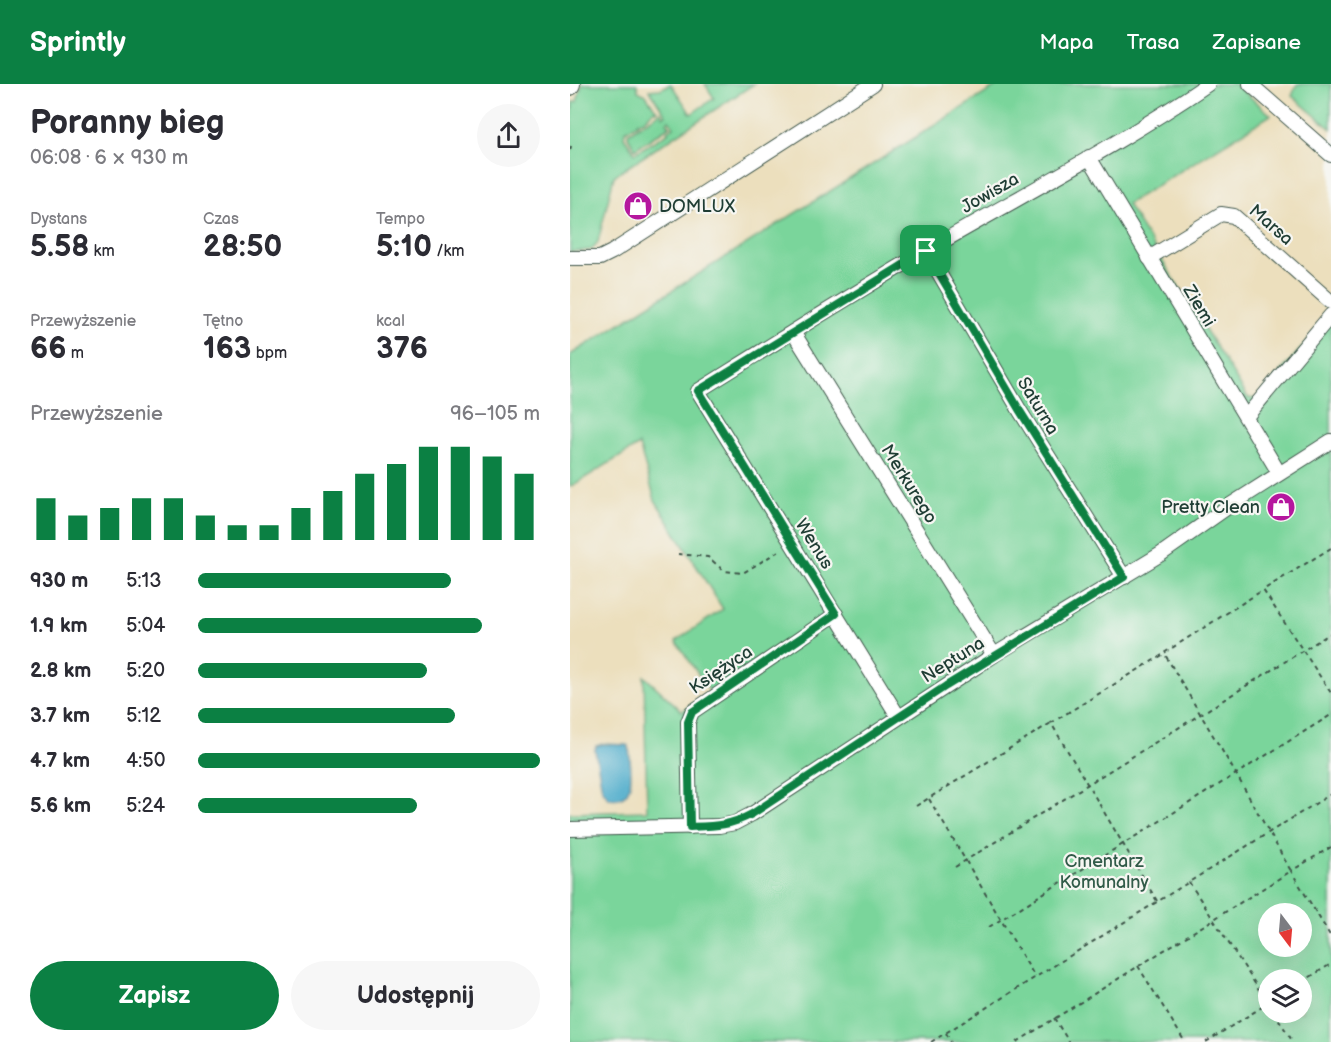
<!DOCTYPE html>
<html lang="pl">
<head>
<meta charset="utf-8">
<style>
  :root { --surface:#fff; --page:#f7f7f7; --text:#2b2b33; --muted:#7c7c81; --accent:#0b8043 }
  body { margin:0; font-family:"Balsamiq Sans",sans-serif; background:var(--page); color:var(--text); height:100vh; display:flex; flex-direction:column; font-size:22px; white-space:nowrap }
  * { box-sizing:border-box; margin:0 }
  p { font-size:20px; color:var(--muted) }
  .icon { flex:none; width:33px; height:33px; fill:none; stroke:currentColor; stroke-width:2; stroke-linecap:round; stroke-linejoin:round }
  .map { position:relative; flex:1; overflow:hidden }
  .panel { display:flex; flex-direction:column; background:var(--surface); width:570px }
  .panel>* { flex:none }
  .needle { width:39px; rotate:164deg }
  .buttons { position:absolute; left:688px; top:819px; display:grid; gap:12px }
  .buttons a { display:grid; place-items:center; width:54px; height:54px; border-radius:50%; background:var(--surface); box-shadow:0 6px 24px #0002; font-size:30px }
  .pin { position:absolute; display:grid; place-items:center; width:51px; height:51px; color:#fff; margin:-26px; border-radius:12px; box-shadow:0 3px 9px #0006 }
  .round { display:grid; place-items:center; flex:none; width:63px; height:63px; border-radius:32px; background:var(--page) }
  .overview { display:flex; align-items:center; justify-content:space-between; height:102px; padding:0 30px }
  h1 { font-size:33px; font-weight:700; line-height:45px }
  .figures { display:grid; grid-template-columns:repeat(3,1fr); gap:9px; height:102px; padding:6px 30px }
  .figures div { display:grid; align-content:center }
  .figures b { font-size:30px; font-weight:700 }
  .figures small { font-size:16px; font-weight:400 }
  .figures p { font-size:16px }
  .chart { height:168px; padding:12px 30px }
  .chart p { display:flex; justify-content:space-between }
  .chart svg { width:100%; height:108px; margin-top:6px; stroke:var(--accent); stroke-width:6 }
  .action { display:flex; gap:12px; margin-top:auto; padding:12px 30px }
  .action a { flex:1; height:69px; border-radius:36px; background:var(--accent); color:#fff; font-size:24px; font-weight:700; line-height:69px; text-align:center }
  .action a+a { background:var(--page); color:var(--text) }
  ul { padding:0 30px; list-style:none; font-size:20px }
  li { display:grid; grid-template-columns:96px 72px 1fr; align-items:center; height:45px }
  li i { height:15px; border-radius:8px; background:var(--accent) }
  header { display:flex; align-items:center; gap:36px; box-sizing:border-box; height:84px; padding:0 30px; background:var(--accent); color:#fff }
  header strong { font-size:28px }
  nav { display:flex; gap:33px; margin-inline-start:auto; font-size:21px }
  main { display:flex; flex:1; min-height:0 }
  .map>svg:first-child { display:block }
  .green { fill:#7ad59b; stroke:#4c8968; stroke-width:1.5; fill-rule:evenodd }
  .water { fill:#4daccb; stroke:#367480; stroke-width:1.5 }
  .lines { fill:none; stroke-linecap:round; stroke-linejoin:round }
  .minor-casing { stroke:#3e5549; stroke-width:16 }
  .tertiary-casing { stroke:#3e5549; stroke-width:20 }
  .path { stroke:#3e5549; stroke-width:2; stroke-dasharray:4.5 4.5; stroke-linecap:butt }
  .minor { stroke:#fff; stroke-width:14 }
  .tertiary { stroke:#fff; stroke-width:18 }
  .route-casing { stroke:#fff; stroke-width:12 }
  .route { stroke:#0b8043; stroke-width:8 }
  .labels { text-anchor:middle; dominant-baseline:central; stroke-width:4.5; stroke-linejoin:round; paint-order:stroke }
  .street-label { font-size:18px; fill:#1f3d34; stroke:#f6f6f2 }
  .poi-label { font-size:18px; fill:#1f3d34; stroke:#f6f6f2; text-anchor:start }
  .park-label { font-size:18px; fill:#315b49; stroke:#f6f6f2 }
</style>
</head>
<body>
<header>
<strong>Sprintly</strong>
<nav><a>Mapa</a><a>Trasa</a><a>Zapisane</a></nav>
</header>
<main>
<section class="panel">
<div class="overview"><div><h1>Poranny bieg</h1><p>06:08 · 6 × 930 m</p></div><a class="round"><svg class="icon" aria-label="share" viewBox="0 0 24 24"><path d="M12 15V3M7 8l5-5 5 5M5 13v7h14v-7"/></svg></a></div>
<div class="figures">
<div><p>Dystans</p><b>5.58<small> km</small></b></div>
<div><p>Czas</p><b>28:50</b></div>
<div><p>Tempo</p><b>5:10<small> /km</small></b></div>
</div>
<div class="figures">
<div><p>Przewyższenie</p><b>66<small> m</small></b></div>
<div><p>Tętno</p><b>163<small> bpm</small></b></div>
<div><p>kcal</p><b>376</b></div>
</div>
<div class="chart"><p><span>Przewyższenie</span>96–105 m</p>
<svg viewBox="0 0 160 44" preserveAspectRatio="none"><path d="M5 44V27M15 44V34M25 44V31M35 44V27M45 44V27M55 44V34M65 44V38M75 44V38M85 44V31M95 44V24M105 44V17M115 44V13M125 44V6M135 44V6M145 44V10M155 44V17"/></svg>
</div>
<ul>
<li><b>930 m</b>5:13<i style="width:74%"></i></li>
<li><b>1.9 km</b>5:04<i style="width:83%"></i></li>
<li><b>2.8 km</b>5:20<i style="width:67%"></i></li>
<li><b>3.7 km</b>5:12<i style="width:75%"></i></li>
<li><b>4.7 km</b>4:50<i style="width:100%"></i></li>
<li><b>5.6 km</b>5:24<i style="width:64%"></i></li>
</ul>
<div class="action"><a>Zapisz</a><a>Udostępnij</a></div>
</section>
<div class="map">
<svg width="761" height="958" viewBox="0 0 761 958">
  <rect width="100%" height="100%" fill="#f6f6f2"/>
  <filter id="ink" filterUnits="userSpaceOnUse"><feTurbulence type="fractalNoise" baseFrequency=".0167" numOctaves="2"/><feDisplacementMap in="SourceGraphic" scale="12" xChannelSelector="R" yChannelSelector="G"/><feConvolveMatrix kernelMatrix="1 2 1 2 8 2 1 2 1" color-interpolation-filters="sRGB"/></filter>
  <filter id="wash" filterUnits="userSpaceOnUse"><feTurbulence type="fractalNoise" baseFrequency=".008" numOctaves="4" result="noise"/><feDisplacementMap in="SourceGraphic" scale="24" xChannelSelector="R" yChannelSelector="G"/><feGaussianBlur stdDeviation="1.35" result="paint"/><feColorMatrix in="noise" values="0 0 0 0 0 0 0 0 0 0 0 0 0 0 0 0 0 1.4 0 .05"/><feComposite in="paint" operator="in"/></filter>
  <g filter="url(#wash)">
    <rect width="100%" height="100%" fill="#ecdfbd"/>
    <g class="green">
      <polygon points="12,0 67,0 68,7 76,11 87,27 83,27 73,37 67,38 68,40 55,47 54,53 65,69 98,49 97,47 104,43 99,36 97,38 100,42 65,65 58,53 58,49 91,28 93,32 96,31 79,6 90,5 101,0 121,30 144,14 135,0 184,0 44,92 28,158 21,166 0,168 0,72 2,63 0,62 0,56 3,18 7,18"/>
      <path d="M 430,0 L 665,0 L 701,31 L 557,120 L 678,314 L 687,315 L 761,230 L 761,958 L 0,958 L 0,729 L 77,727 L 74,592 L 112,627 L 140,608 L 106,557 L 153,525 L 85,416 L 69,361 L 0,403 L 0,271 ZM 699,830 L 732,830 L 732,862 L 699,862 ZM 699,896 L 732,896 L 732,928 L 699,928 Z"/>
      <polygon points="727,0 761,0 761,45 722,12"/>
    </g>
    <path class="water" d="M 33,660 L 57,661 L 59,663 C 60,681 69,719 39,714 L 32,705 L 25,666 L 26,662 Z"/>
  </g>
  <g filter="url(#ink)">
    <g class="lines">
      <g class="minor-casing">
        <g id="minor">
          <polyline points="680,0 761,71"/>
          <polyline points="519,73 709,389"/>
          <polyline points="356,167 450,327 554,493"/>
          <polyline points="0,174 30,174 42,168 303,0"/>
          <polyline points="579,174 651,130 664,132 761,218"/>
          <polyline points="223,248 424,571"/>
          <polyline points="676,333 761,231"/>
          <path d="M 328,632 L 128,307 C 208,257 287,207 368,160 C 458,108 552,59 638,0"/>
          <polyline points="120,743 118,638 122,628 266,530"/>
          <polyline points="0,745 149,742 165,739 182,730 424,571 591,470 662,420 761,357"/>
        </g>
      </g>
      <g class="tertiary-casing">
        <polyline id="tertiary" points="0,2 1,0"/>
      </g>
      <g class="path">
        <polyline points="0,66 1,62"/>
        <polyline points="761,464 693,506 761,609"/>
        <polyline points="108,470 138,473 154,487 173,489 212,465"/>
        <polyline points="359,715 465,893"/>
        <polyline points="346,722 481,639"/>
        <polyline points="761,763 721,787 761,853"/>
        <polyline points="385,783 761,549"/>
        <polyline points="619,798 699,921"/>
        <polyline points="587,817 481,639 594,570"/>
        <polyline points="419,843 666,690 594,569 693,506"/>
        <polyline points="568,882 615,958"/>
        <polyline points="732,898 761,880"/>
        <polyline points="704,928 723,958"/>
        <polyline points="484,934 499,958"/>
        <polyline points="376,949 381,958"/>
        <polyline points="335,956 336,958"/>
        <polyline points="361,958 761,710"/>
        <polyline points="447,958 721,787 666,690 761,631"/>
        <polyline points="636,958 697,920"/>
      </g>
      <use href="#minor" class="minor"/>
      <use href="#tertiary" class="tertiary"/>
    </g>
  </g>
  <g class="lines" filter="url(#ink)">
    <g class="route-casing">
      <path id="route" d="M 356,167 L 450,327 L 554,493 L 376,602 L 182,730 C 160,742 144,742 120,743 L 118,638 L 122,628 L 266,530 L 128,307 Z"/>
    </g>
    <use href="#route" class="route"/>
  </g>
  <defs>
    <g id="shop-disc" transform="scale(1.5)"><circle r="9.5" fill="#b5179e" stroke="#f6f6f2"/><path d="M-5-2.5h2.3a2.7 3.5 0 0 1 5.4 0H5L5.5 6h-11ZM-1.5-2.5h3a1.5 2.3 0 0 0-3 0Z" fill="#fff"/></g>
  </defs>
  <g fill-rule="evenodd">
    <use href="#shop-disc" x="68" y="122"/>
    <use href="#shop-disc" x="711" y="423"/>
  </g>
  <g class="labels">
    <g class="street-label">
      <text transform="translate(420 109) rotate(-30)">Jowisza</text>
      <text transform="translate(701 141) rotate(41)">Marsa</text>
      <text transform="translate(629 222) rotate(59)">Ziemi</text>
      <text transform="translate(468 322) rotate(59)">Saturna</text>
      <text transform="translate(339 400) rotate(58)">Merkurego</text>
      <text transform="translate(244 460) rotate(58)">Wenus</text>
      <text transform="translate(383 576) rotate(-32)">Neptuna</text>
      <text transform="translate(151 586) rotate(-34)">Księżyca</text>
    </g>
    <g class="poi-label">
      <text x="89" y="122">DOMLUX</text>
      <text x="690" y="423" text-anchor="end">Pretty Clean</text>
    </g>
    <g class="park-label">
      <text x="534" y="777">Cmentarz<tspan x="534" dy="21">Komunalny</tspan></text>
    </g>
  </g>
</svg>
<div class="buttons">
<a><svg class="needle" viewBox="-14 -14 28 28"><path d="M0-13l5 13h-10z" fill="#e53935"/><path d="M0 13l5-13h-10z" fill="#7c7c81"/></svg></a>
<a><svg class="icon" aria-label="layers" viewBox="0 0 24 24"><path d="M12 4l9 5-9 5-9-5zM3 14l9 5 9-5"/></svg></a>
</div>
<div class="pin" style="left:356px;top:167px;background:#1e9e55"><svg class="icon" aria-label="arrive" viewBox="0 0 24 24"><path d="M6 21V4h12l-3 4 3 4H6"/></svg></div>
</div>
</main>
</body>
</html>
